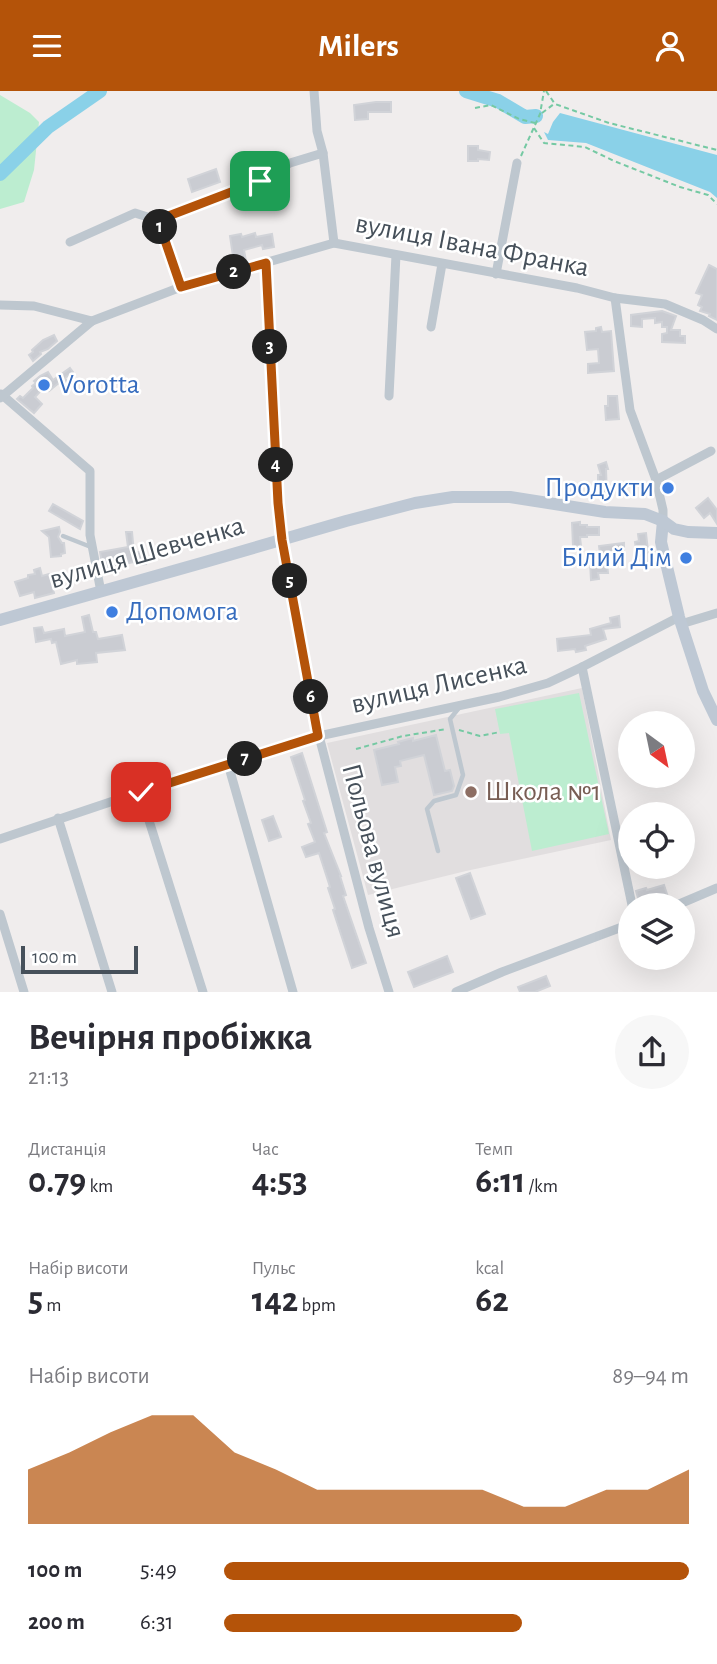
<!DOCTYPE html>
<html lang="uk">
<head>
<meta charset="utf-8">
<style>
  :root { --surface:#fff; --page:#f7f7f7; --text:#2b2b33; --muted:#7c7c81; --accent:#b45309 }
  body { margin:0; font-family:"Alegreya Sans",sans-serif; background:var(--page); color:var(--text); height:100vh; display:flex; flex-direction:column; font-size:26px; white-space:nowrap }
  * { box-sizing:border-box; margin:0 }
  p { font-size:23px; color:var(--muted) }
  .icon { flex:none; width:38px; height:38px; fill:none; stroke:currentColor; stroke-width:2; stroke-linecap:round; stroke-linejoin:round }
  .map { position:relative; height:901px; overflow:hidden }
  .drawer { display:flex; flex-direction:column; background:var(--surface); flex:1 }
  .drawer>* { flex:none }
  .needle { width:46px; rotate:147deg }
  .fabs { position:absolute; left:618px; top:620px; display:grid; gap:14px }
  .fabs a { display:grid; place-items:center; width:77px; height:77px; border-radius:50%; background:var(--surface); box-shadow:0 7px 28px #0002; font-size:35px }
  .scale { position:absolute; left:21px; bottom:18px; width:117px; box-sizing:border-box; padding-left:7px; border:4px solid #46505a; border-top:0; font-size:19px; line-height:24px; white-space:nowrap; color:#46505a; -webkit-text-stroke:5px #fff; paint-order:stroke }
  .pin { position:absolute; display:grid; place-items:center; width:60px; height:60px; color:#fff; margin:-30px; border-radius:14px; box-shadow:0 4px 10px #0006 }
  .km { position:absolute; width:35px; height:35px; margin:-18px; border-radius:50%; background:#222; color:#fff; font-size:19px; line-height:35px; text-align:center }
  .round { display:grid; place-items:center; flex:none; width:74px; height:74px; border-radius:37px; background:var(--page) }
  .summary { display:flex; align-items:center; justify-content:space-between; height:119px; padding:0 28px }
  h1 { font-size:38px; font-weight:600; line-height:52px }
  .metrics { display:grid; grid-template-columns:repeat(3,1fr); gap:10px; height:119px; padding:7px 28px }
  .metrics div { display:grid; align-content:center }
  .metrics b { font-size:35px; font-weight:600 }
  .metrics small { font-size:19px; font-weight:400 }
  .metrics p { font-size:19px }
  .chart { height:196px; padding:14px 28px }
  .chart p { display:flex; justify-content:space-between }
  .chart svg { width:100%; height:126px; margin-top:7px; fill:var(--accent); opacity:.7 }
  ul { padding:0 28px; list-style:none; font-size:23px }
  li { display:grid; grid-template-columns:112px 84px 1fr; align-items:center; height:52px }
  li i { height:18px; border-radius:9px; background:var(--accent) }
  header { display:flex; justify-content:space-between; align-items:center; height:91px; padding:0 28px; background:var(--accent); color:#fff; font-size:32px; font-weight:600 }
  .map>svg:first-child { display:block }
  .education { fill:#e1dedf }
  .green { fill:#bcedd0 }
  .water { fill:#8ad1e8 }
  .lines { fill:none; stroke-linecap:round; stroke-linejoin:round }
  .river { stroke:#8ad1e8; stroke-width:14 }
  .building { fill:#caccd2; stroke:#d1d3d8; stroke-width:2 }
  .path { stroke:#75c9a3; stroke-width:2; stroke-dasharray:5 3.5; stroke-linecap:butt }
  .lane { stroke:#bec7cf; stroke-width:4.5 }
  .street { stroke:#bec7cf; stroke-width:9 }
  .secondary { stroke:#bec8d4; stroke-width:12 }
  .route-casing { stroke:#fff; stroke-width:14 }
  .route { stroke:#b45309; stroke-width:9 }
  .shop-dot { fill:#3f7fe0; stroke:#fff; stroke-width:2.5 }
  .education-dot { fill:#8d6e63; stroke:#fff; stroke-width:2.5 }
  .labels { text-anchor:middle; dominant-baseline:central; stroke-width:5; stroke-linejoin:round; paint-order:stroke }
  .street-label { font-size:28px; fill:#46505a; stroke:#fff }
  .shop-label { font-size:28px; fill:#366cbe; stroke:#fff; text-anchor:start }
  .education-label { font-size:28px; fill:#785e54; stroke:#fff; text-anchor:start }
</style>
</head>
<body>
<header><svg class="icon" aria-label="menu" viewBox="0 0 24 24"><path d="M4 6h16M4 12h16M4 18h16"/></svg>Milers<svg class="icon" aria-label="person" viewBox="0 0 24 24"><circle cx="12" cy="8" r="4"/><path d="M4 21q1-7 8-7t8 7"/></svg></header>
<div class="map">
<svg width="717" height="901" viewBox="0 0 717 901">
  <rect width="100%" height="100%" fill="#f0eded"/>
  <polygon class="education" points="582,597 611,749 466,780 368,804 327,652"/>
  <g class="green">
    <polygon points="0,4 30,22 39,31 34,79 24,111 0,118"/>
    <polygon points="579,602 609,743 532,760 509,642 500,643 495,618"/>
  </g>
  <polygon class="water" points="560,22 717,64 717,107 710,101 586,52 548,49 544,41 548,43 553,31"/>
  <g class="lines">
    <g class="river">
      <polyline points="466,0 498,10 525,26 536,25"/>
      <polyline points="0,83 48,36 100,0"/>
    </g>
  </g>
  <g class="building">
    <polygon points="376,11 391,11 391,21 368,21 368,28 355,29 354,14"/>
    <polygon points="468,55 478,55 478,59 490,61 489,69 478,68 478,70 468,70"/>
    <polygon points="216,78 220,91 192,101 188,88"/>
    <polygon points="255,142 256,146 272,143 274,156 263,158 262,154 244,159 246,170 234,172 230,145 241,143 242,146"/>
    <polygon points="709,174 717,178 717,229 709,225 710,223 700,220 702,216 698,214 702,204 696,202"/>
    <polygon points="662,220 676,225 671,239 680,239 680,245 685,245 685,252 662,251 662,243 667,242 667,236 662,236 662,231 655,232 655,227 642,228 642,236 631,235 631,224"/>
    <polygon points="601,236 602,241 611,240 614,280 588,282 588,273 599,272 598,258 587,259 585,241 596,240 596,237"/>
    <polygon points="54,244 57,250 48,258 40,261 41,263 33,270 29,264 33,261 32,259 43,249"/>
    <polygon points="70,277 73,281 65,287 68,292 63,295 60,291 49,300 45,295 35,306 42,313 34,322 17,308 20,305 23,307 33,297 32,295 36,292 34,290 40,285 48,281 53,289"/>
    <polygon points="608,305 617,305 619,328 606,329 605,315 608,315"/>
    <polygon points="606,371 608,378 606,378 607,405 598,406 598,384 601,384 598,374"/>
    <polygon points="708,407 717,419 717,433 710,422 704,427 696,417"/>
    <polygon points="53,413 83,430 80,438 49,420"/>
    <polygon points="580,431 580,434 587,434 587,436 599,436 599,444 587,444 587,446 580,446 581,455 573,455 572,432"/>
    <polygon points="59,436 60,441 58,446 62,452 64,452 65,462 61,463 61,465 51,466 49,446 42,440"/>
    <polygon points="126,441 132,441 134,462 144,460 146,473 135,474 134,471 103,477 100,461 128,456"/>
    <polygon points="646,442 648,460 654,459 656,470 648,472 647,464 637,465 635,451 639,450 638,443"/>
    <polygon points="624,452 624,464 615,464 616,471 607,472 608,482 598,482 599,488 591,489 590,471 601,470 599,455"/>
    <polygon points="40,477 42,485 49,483 54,502 35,507 34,501 20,505 15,491 28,487 28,484 35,483 34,479"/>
    <polygon points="89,524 93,541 96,541 98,548 122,544 125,559 96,562 97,571 77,573 77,569 61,573 56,551 52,552 51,548 36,551 34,537 42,536 44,542 64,538 65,545 85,541 82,526"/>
    <polygon points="619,525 620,536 603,538 606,548 585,555 586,559 576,561 575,558 558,560 557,548 591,544 590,538 611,532 610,527"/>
    <polygon points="436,644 445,680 450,679 454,695 452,700 434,704 424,664 400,670 401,675 395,676 398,691 382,694 374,659 399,653 398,651 405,649 413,647 413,650"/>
    <polygon points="302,662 327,741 324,742 341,785 340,785 346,804 343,805 366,872 352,877 333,819 335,818 328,797 330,796 319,762 306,766 302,756 315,751 308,733 311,732 303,710 305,709 291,666"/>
    <polygon points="273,725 281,746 269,750 262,729"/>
    <polygon points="470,782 485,823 471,828 456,787"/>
    <polygon points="664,794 668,806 651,811 651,814 640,814 636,800 646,797 647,799"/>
    <polygon points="447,865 453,881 414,896 408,881"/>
    <polygon points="546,885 550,895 535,901 520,901 518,896"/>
  </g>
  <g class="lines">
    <g class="path">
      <polyline points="546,0 555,13 609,32 717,59"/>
      <polyline points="475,17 491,14 519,28 535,32"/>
      <polyline points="542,22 554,13"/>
      <polyline points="534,37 544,52 585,56 614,70 680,96 708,104 717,113"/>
      <polyline points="521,65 540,23 544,0"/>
      <polyline points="459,639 480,645 500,641"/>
      <polyline points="356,658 403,645 447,638"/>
    </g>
    <g class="lane">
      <polyline points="63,445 91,456"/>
      <polyline points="438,760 427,718 434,710 456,704 463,684 450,628 458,618"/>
    </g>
    <g class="street">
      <polyline points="314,0 317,40 323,62 334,152"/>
      <polyline points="70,151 135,122 157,129"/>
      <polyline points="266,172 278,412 282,449 319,645 369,837 389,901"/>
      <polyline points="496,183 517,72"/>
      <polyline points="181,196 157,129 260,90 290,72 323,62"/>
      <polyline points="615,207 630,319 656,389 663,419 663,430"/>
      <polyline points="0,214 34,215 92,230"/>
      <polyline points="431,236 442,173"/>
      <polyline points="1,303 90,380 90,444 101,501"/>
      <polyline points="389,305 396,164"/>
      <polyline points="0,307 92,230 181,196 334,152 577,197 615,207 665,213 703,229 717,238"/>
      <polyline points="656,389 711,360"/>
      <polyline points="681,533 717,522"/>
      <polyline points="582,576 632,814"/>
      <polyline points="228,673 293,901"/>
      <polyline points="140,701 203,901"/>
      <polyline points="58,727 112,901"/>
      <polyline points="0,748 140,701 319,645 499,606 548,592 582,576 679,526"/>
      <polyline points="677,814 717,797"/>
      <polyline points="0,823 24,901"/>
      <polyline points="456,901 502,881 630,833"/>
    </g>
    <g class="secondary">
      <polyline points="663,430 661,451 679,526 703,600 717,629"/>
      <polyline points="0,529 205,471 346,430 415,412 453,406 510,406 605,421 645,423 663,430 674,438 688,441 717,442"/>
    </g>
  </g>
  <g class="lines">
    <g class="route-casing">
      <polyline id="route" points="141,701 318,645 282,449 278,412 266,172 181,196 158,129 260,90"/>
    </g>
    <use href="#route" class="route"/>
  </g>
  <g class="shop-dot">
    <circle cx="44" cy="294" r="7"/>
    <circle cx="668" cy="397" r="7"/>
    <circle cx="686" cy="467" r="7"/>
    <circle cx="112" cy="521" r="7"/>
  </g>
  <circle class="education-dot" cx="471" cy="701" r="7"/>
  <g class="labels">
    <g class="street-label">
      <text transform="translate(472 155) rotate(11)">вулиця Івана Франка</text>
      <text transform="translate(147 462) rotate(-16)">вулиця Шевченка</text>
      <text transform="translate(439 594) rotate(-13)">вулиця Лисенка</text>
      <text transform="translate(373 760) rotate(75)">Польова вулиця</text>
    </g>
    <g class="shop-label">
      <text x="58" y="294">Vorotta</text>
      <text x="654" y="397" text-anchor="end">Продукти</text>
      <text x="672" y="467" text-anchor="end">Білий Дім</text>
      <text x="126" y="521">Допомога</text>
    </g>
    <g class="education-label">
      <text x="485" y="701">Школа №1</text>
    </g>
  </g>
</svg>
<div class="fabs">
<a><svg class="needle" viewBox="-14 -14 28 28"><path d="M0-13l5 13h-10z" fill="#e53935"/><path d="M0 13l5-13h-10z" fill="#7c7c81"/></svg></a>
<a><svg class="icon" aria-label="locate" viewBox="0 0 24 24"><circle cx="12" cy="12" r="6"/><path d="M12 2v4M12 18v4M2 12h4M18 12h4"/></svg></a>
<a><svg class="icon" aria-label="layers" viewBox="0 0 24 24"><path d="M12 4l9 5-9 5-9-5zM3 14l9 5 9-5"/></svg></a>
</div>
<div class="scale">100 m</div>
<div class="pin" style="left:260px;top:90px;background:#1e9e55"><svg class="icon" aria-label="arrive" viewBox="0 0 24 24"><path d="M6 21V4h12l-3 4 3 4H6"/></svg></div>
<div class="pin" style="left:141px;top:701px;background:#d93025"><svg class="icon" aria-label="check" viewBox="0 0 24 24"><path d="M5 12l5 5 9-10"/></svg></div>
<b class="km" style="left:160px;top:136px">1</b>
<b class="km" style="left:234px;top:181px">2</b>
<b class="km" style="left:270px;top:256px">3</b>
<b class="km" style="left:276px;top:374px">4</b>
<b class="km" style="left:290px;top:490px">5</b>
<b class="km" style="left:311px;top:606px">6</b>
<b class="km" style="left:245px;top:668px">7</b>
</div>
<section class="drawer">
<div class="summary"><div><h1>Вечірня пробіжка</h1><p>21:13</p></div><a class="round"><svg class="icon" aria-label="share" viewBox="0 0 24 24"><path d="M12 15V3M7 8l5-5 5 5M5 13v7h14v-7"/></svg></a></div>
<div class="metrics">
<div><p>Дистанція</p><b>0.79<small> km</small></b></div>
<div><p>Час</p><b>4:53</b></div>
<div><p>Темп</p><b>6:11<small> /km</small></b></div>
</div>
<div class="metrics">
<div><p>Набір висоти</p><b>5<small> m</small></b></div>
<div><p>Пульс</p><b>142<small> bpm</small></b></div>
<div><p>kcal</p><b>62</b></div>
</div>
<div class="chart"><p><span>Набір висоти</span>89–94 m</p>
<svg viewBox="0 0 160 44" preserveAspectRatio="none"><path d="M0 44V25L10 19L20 12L30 6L40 6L50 19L60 25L70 32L80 32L90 32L100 32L110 32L120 38L130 38L140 32L150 32L160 25V44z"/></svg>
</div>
<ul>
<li><b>100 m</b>5:49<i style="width:100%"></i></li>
<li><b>200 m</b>6:31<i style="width:64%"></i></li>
</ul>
</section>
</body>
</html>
